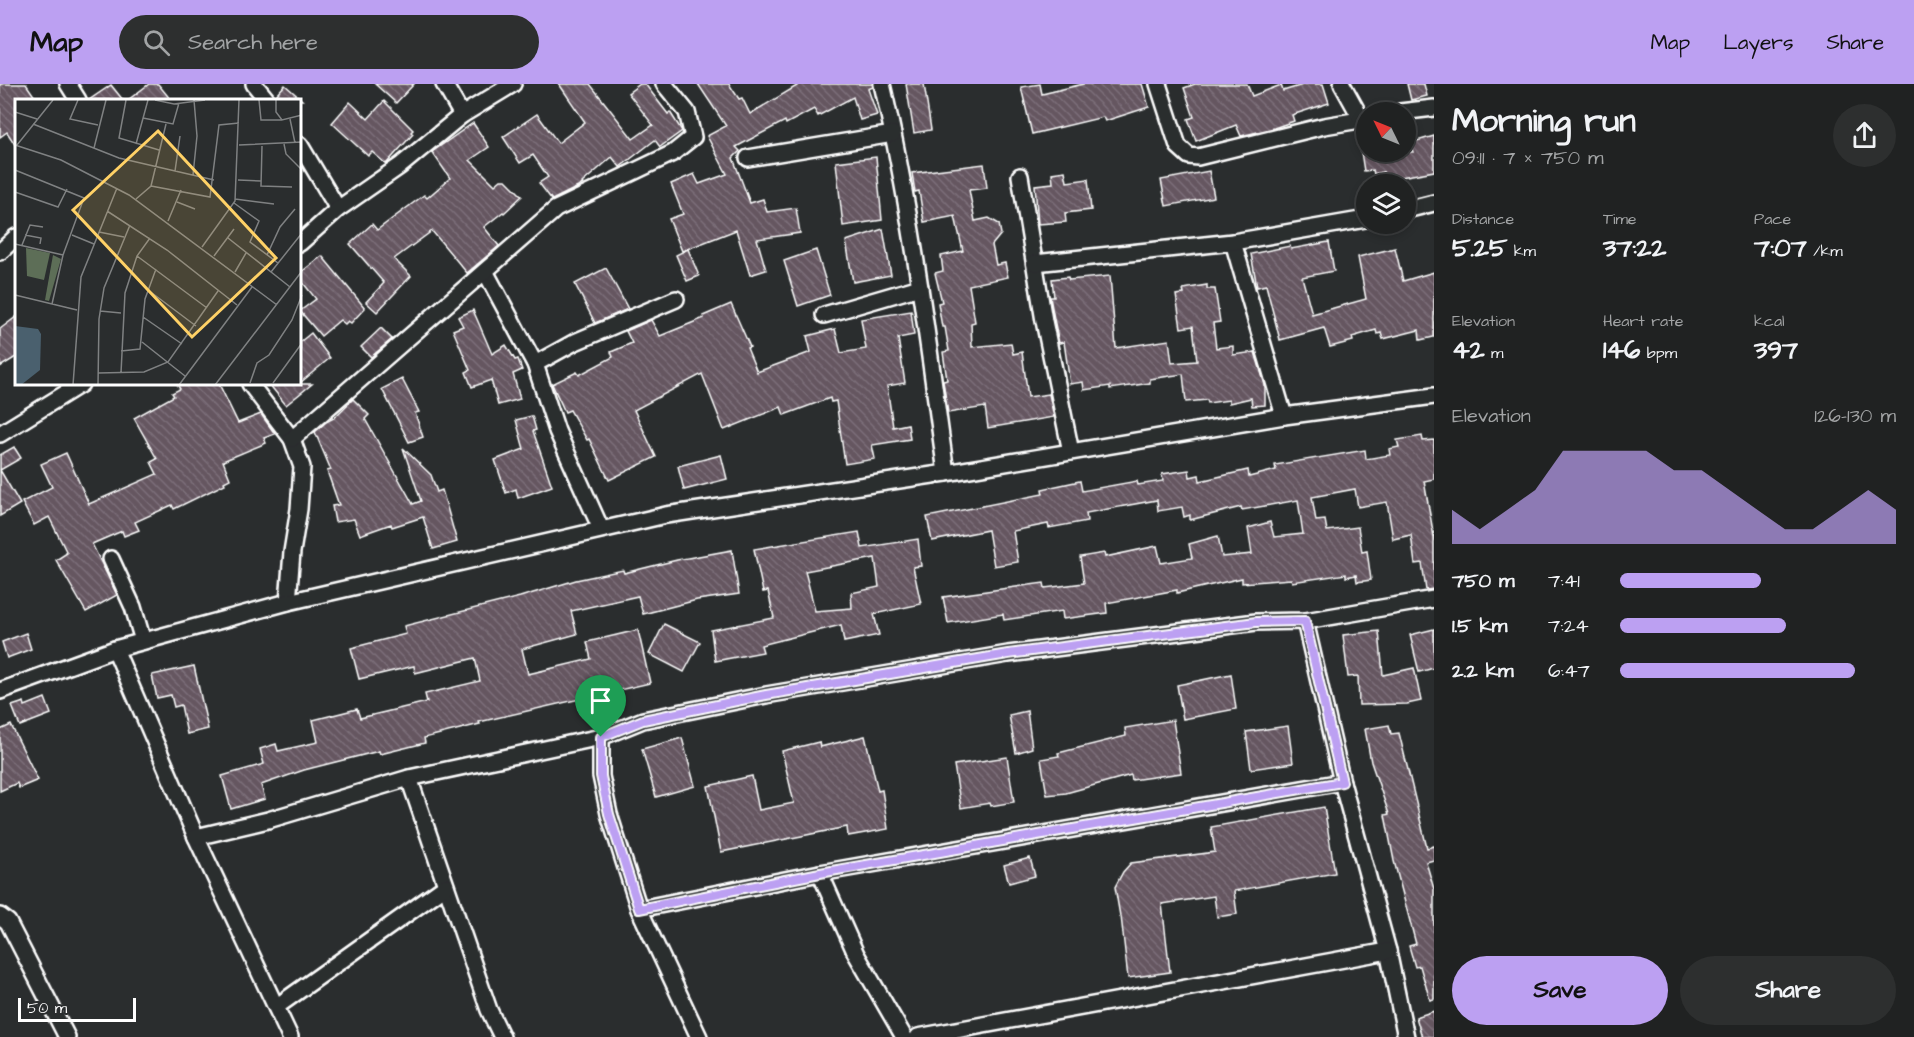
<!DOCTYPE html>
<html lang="en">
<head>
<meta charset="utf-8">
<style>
  :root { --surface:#202222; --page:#2d2f2f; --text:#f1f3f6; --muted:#a2a4a5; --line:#3d3f40; --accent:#bca0f2 }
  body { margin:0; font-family:"Architects Daughter",sans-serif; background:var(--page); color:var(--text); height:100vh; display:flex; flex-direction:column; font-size:22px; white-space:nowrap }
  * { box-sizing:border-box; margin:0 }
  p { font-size:20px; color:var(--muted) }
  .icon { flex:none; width:33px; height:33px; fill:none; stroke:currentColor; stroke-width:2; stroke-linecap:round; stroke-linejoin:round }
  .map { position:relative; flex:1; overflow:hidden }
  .details { display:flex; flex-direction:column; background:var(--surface); width:480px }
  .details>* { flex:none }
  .needle { width:39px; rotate:313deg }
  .fabs { position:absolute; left:1356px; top:18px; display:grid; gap:12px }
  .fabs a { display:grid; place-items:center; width:60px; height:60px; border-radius:50%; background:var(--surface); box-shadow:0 3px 9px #0003,0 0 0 2px var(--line); font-size:30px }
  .scale { position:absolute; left:18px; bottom:15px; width:118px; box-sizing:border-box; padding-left:6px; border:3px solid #fff; border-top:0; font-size:16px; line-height:21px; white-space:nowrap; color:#fff; -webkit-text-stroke:4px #2a2d2e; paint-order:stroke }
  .pin { position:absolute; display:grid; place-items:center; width:51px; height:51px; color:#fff; margin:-62px -26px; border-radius:50% 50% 50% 0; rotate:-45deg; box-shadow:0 0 6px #0007 }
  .pin .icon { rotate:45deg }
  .round { display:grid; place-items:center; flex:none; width:63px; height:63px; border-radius:32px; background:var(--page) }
  .summary { display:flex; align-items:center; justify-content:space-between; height:102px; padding:0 18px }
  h1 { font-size:33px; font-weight:700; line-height:45px }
  .figures { display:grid; grid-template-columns:repeat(3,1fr); gap:9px; height:102px; padding:6px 18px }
  .figures div { display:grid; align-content:center }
  .figures b { font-size:26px; font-weight:700 }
  .figures small { font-size:16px; font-weight:400 }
  .figures p { font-size:16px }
  .chart { height:168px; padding:12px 18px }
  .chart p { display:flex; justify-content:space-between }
  .chart svg { width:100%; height:108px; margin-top:6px; fill:var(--accent); opacity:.7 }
  .button { display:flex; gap:12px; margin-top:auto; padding:12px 18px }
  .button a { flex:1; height:69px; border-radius:36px; background:var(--accent); color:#111; font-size:24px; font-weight:700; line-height:69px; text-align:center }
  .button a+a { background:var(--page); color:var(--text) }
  ul { padding:0 18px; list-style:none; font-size:20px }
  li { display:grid; grid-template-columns:96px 72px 1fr; align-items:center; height:45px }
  li i { height:15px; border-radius:8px; background:var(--accent) }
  header { display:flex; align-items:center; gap:36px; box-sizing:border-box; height:84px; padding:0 30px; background:var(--accent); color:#111 }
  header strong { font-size:28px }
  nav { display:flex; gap:33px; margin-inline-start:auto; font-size:21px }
  .search { width:420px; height:54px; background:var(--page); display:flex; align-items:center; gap:15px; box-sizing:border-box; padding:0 21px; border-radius:33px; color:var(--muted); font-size:22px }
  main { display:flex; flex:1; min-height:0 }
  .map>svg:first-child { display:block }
  .building { fill:url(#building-back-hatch); stroke:#fff; stroke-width:1.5; fill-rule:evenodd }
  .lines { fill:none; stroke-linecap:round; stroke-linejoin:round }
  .minor-casing { stroke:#fff; stroke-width:20 }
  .minor { stroke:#2a2d2e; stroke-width:15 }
  .route-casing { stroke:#fff; stroke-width:12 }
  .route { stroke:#bca0f2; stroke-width:8 }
  .inset-road { fill:none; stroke:#7f8182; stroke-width:1.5 }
  .view { fill:#ffd166; fill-opacity:0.15; stroke:#ffd166; stroke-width:3 }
  .inset-edge { fill:none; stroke:#fff; stroke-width:3 }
</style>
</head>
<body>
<header>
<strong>Map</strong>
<div class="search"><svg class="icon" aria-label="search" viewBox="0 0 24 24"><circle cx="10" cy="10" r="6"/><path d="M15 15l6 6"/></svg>Search here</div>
<nav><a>Map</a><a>Layers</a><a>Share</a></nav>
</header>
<main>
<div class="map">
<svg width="1434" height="953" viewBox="0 0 1434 953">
  <defs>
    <pattern id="building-back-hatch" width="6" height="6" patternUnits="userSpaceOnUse" patternTransform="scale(1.5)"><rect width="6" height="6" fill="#655661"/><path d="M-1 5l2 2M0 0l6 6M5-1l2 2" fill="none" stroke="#7c6f79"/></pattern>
  </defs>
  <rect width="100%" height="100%" fill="#2a2d2e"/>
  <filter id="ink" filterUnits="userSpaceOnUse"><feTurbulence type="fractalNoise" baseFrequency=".0167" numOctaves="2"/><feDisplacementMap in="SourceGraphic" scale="12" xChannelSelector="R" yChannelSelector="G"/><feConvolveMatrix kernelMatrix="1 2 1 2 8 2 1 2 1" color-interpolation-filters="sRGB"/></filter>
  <g filter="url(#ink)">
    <g class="building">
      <polygon points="0,0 26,0 37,16 16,16 16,62 7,48 0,53"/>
      <polygon points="149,0 158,0 171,16 128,16"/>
      <polygon points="375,0 414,0 396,19"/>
      <polygon points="559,0 590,0 633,55 653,41 628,9 640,0 645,0 668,30 670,28 682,47 660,63 655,56 620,83 612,73 582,99 583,100 578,103 552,116 539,99 548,93 533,71 520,79 503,53 537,30 558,59 585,38"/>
      <polygon points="698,0 729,0 739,15 742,14 750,30 800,0 872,0 873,3 868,5 877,31 860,36 853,13 818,32 814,25 786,40 785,37 736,63 740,67 733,74 750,119 763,115 767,128 796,124 800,149 757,155 766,186 750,191 736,146 682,167 669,135 683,130 671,100 694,90 699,100 727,90 707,52 726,42"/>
      <polygon points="906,0 924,0 931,46 914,49"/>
      <polygon points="1040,0 1042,10 1083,0 1142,0 1149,23 1105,37 1103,33 1032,50 1021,3"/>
      <polygon points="1195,0 1247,0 1252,12 1281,1 1283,7 1306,0 1323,0 1329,19 1292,31 1294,37 1274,44 1241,52 1236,41 1196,57 1188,35 1194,33 1184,4"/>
      <polygon points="1407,0 1424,0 1427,12 1411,16"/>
      <polygon points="111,1 123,16 89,16"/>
      <polygon points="285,1 302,16 284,16 277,10"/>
      <polygon points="384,17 413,46 411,48 413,50 386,80 372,68 368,72 332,39 350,18 368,35"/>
      <polygon points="473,39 489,63 470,76 495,101 501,96 506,96 522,112 504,129 503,128 484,143 499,162 467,189 432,147 394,175 411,192 377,228 366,218 384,199 350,160 372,140 377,146 424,111 427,114 450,94 432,68"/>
      <polygon points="1434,52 1434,87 1390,95 1389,91 1384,92 1383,88 1374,90 1373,86 1364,87 1361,68 1413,68 1410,59"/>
      <polygon points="876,73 882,136 843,142 836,78"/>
      <polygon points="984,80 987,104 969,106 975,137 989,134 999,140 1001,150 992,161 996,181 1005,179 1008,193 969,201 975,238 971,239 972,263 1011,259 1013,270 1022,268 1028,313 1049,310 1054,333 988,344 985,323 948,329 943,297 947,296 943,268 949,267 945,243 942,243 938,219 942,218 935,189 943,187 941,172 963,167 955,132 924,138 919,107 915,108 912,89"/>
      <polygon points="1065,87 1067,98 1088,95 1091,126 1065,129 1066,138 1038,140 1035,101 1053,99 1052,89"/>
      <polygon points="1209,87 1214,113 1166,122 1161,96"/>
      <polygon points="883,145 891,191 853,198 846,157"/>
      <polygon points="1329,158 1334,187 1302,193 1312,230 1366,215 1358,173 1395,164 1403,197 1434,188 1434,253 1420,256 1419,246 1383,255 1381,249 1377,250 1376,246 1352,253 1353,257 1330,263 1324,244 1280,256 1266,201 1257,203 1251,170 1290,162 1291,165"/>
      <polygon points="688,165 699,192 687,197 676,171"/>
      <polygon points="816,166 830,211 798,222 784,177"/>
      <polygon points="322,172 365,224 351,239 348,237 345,240 340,236 321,252 300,227 316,215 300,195 300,189"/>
      <polygon points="606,184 628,225 595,239 575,200"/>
      <polygon points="1110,192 1116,264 1169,256 1172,279 1197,277 1193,242 1181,244 1176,211 1184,210 1183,205 1207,201 1207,205 1215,205 1220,238 1213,239 1216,264 1233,262 1233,271 1255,268 1265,301 1265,321 1252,322 1251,314 1229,319 1229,316 1208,319 1207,316 1186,318 1183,290 1150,295 1150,299 1110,305 1110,302 1084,306 1083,298 1070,300 1064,258 1059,259 1054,235 1050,213 1054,213 1052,195 1068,193 1069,196"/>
      <polygon points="731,220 750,263 747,264 757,288 811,268 807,252 835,245 841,269 866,265 861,235 911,227 914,251 898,254 905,299 887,302 893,343 908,340 910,355 872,361 875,375 845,380 836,317 831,318 830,314 784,331 781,323 724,346 702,290 634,326 656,373 609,396 589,355 587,356 570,326 565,328 552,300 577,288 579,291 613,273 611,268 632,259 626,247 651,236 660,252 704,234 703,232"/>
      <polygon points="473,226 492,270 506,261 515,276 518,275 522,286 513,290 520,315 498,321 491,296 472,303 466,288 470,286 453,246 463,242 458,233"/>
      <polygon points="16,233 16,273 0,283 0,245"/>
      <polygon points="381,244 392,255 371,273 361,263"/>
      <polygon points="311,249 330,274 300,299 300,258"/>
      <polygon points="402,295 419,328 415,329 423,353 409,358 382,305"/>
      <polygon points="177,300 219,300 238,339 261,330 275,350 264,354 266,359 223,377 230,395 224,398 225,400 174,425 172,421 135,438 139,446 124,452 122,447 92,460 117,511 86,528 56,476 67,469 49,433 34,441 22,418 52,403 41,380 66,369 89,420 157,390 151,378 157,375 134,334 174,312 172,309 180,305"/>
      <polygon points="269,300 312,300 286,321"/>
      <polygon points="353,315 369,331 365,335 413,420 421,417 403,364 431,391 437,408 442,406 457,458 433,465 423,433 392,443 391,440 360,451 354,435 335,438 332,422 339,421 327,387 331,386 315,348 326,338 334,334"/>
      <polygon points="532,332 536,346 533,347 552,402 518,414 516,405 506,409 495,376 524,365 516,336"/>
      <polygon points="1422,352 1423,357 1434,356 1434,395 1424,397 1434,453 1434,505 1426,506 1422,479 1415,480 1411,451 1393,455 1387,418 1358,423 1355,405 1312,413 1316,437 1325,436 1327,447 1358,443 1362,468 1367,467 1371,496 1357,498 1356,491 1346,493 1346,490 1292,498 1291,495 1242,499 1242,494 1177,509 1177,506 1106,519 1107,529 1063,535 1062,527 1004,536 1003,530 948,539 943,513 1044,499 1045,504 1084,499 1080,473 1104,469 1105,473 1157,462 1161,479 1192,474 1189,460 1218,452 1222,473 1252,470 1248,444 1270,438 1274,453 1303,450 1298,416 1242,426 1241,423 1190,436 1190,431 1184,433 1182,423 1158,427 1157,416 1086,429 1087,437 1049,444 1048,440 1013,447 1018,478 994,482 988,446 932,457 927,433 1043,410 1042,405 1080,397 1082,407 1137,397 1138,401 1163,397 1162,390 1189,386 1190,393 1199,391 1200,397 1248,386 1249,393 1276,386 1275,381 1365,366 1366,375 1390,371 1389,365 1399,363 1397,356"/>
      <polygon points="14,363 21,374 0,386 20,420 0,432 0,371"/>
      <polygon points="721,371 727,395 684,406 678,382"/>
      <path d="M 859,448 L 862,464 L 918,455 L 921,482 L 913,483 L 921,520 L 874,530 L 879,551 L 844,558 L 841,541 L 761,561 L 763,568 L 715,577 L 711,546 L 774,534 L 768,507 L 763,508 L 754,465 ZM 875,474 L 879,503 L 851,509 L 852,524 L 815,527 L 805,487 Z"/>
      <polygon points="732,466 739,510 697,516 643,530 638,512 571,527 577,550 522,565 528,590 591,575 587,558 638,546 650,599 479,638 480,640 424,654 425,659 380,670 379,667 304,686 261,701 265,715 231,725 222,692 264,680 260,665 276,660 278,667 318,658 313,636 357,625 360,634 427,618 425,610 480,597 475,574 415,589 414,582 359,595 351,564 406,550 404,542 520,513 576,496 623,486 624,489 677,476"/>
      <polygon points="664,540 700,558 684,588 649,570"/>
      <polygon points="1434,545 1434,584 1419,588 1410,551"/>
      <polygon points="1379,547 1383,591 1414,584 1421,617 1407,620 1359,621 1358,592 1348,593 1343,551"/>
      <polygon points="26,549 31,565 7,574 2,558"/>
      <polygon points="194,582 208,645 187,650 181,621 174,623 171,611 157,614 152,591"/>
      <polygon points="1231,590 1236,625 1183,635 1177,601"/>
      <polygon points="45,614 51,630 20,642 12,622 24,618 25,622"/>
      <polygon points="1027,627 1032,664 1016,669 1009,631"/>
      <polygon points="1173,636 1181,689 1132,696 1131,691 1066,709 1047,711 1041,675 1059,672 1058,669 1126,652 1125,644"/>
      <polygon points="11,641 38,696 19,704 17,699 0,707 0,646"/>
      <polygon points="1389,641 1391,650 1399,649 1427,764 1434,762 1434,776 1426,778 1434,805 1434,915 1430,916 1420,882 1415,883 1409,862 1416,860 1394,777 1385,731 1389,730 1371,678 1365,645"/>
      <polygon points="1288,642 1293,679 1251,685 1246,648"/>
      <polygon points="865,652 878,707 882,706 888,745 848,752 847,743 721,768 708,702 752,692 759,726 794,719 782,667 819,658 820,663"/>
      <polygon points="682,654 695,702 656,713 642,665"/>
      <polygon points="1007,673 1014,718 991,722 990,719 961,724 954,681"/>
      <polygon points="1324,723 1335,789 1234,807 1237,830 1217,833 1214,812 1162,820 1170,888 1128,894 1121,832 1120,832 1115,803 1123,788 1131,779 1215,768 1211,743"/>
      <polygon points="1030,774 1035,792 1009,799 1004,781"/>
      <polygon points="1434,927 1434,953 1422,953 1416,933"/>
    </g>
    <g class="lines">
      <g class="minor-casing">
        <g id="minor">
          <polyline points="68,0 78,16"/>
          <polyline points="254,0 267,16"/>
          <polyline points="444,0 462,31"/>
          <path d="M 882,0 C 912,128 928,259 946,389"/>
          <polyline points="1158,0 1178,62 1189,72 1198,73 1324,42 1366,35"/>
          <polyline points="1342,0 1362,36"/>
          <polyline points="1400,28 1434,24"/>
          <polyline points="300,61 338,125"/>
          <polyline points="748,74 893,50"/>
          <polyline points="1020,92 1044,237 1071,368"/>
          <polyline points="1406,126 1434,119"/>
          <polyline points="1233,158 1284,332"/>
          <polyline points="300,159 338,125 400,82 462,31 513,0"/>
          <polyline points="0,168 16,153"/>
          <polyline points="1035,179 1233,158 1366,135"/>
          <polyline points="485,187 535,280 557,347 601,445"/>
          <polyline points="824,231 920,203"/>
          <polyline points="535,280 575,258 676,215"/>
          <polyline points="250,300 292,355 302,383 299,425 292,468 288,518"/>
          <polyline points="0,350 81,300"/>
          <polyline points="292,355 556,125 673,69 693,53 687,28 664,0"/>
          <polyline points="111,475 133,523 143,557"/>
          <polyline points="1305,537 1342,698 1388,867 1406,953"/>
          <polyline points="115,565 196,753 290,953"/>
          <polyline points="0,607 115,565 288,518 666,431 946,389 1284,332 1434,312"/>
          <polyline points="601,653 601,692 609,730 639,825 699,953"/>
          <polyline points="409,694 489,926 502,953"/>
          <polyline points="196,753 268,736 409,694 601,653 643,636 766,611 1008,570 1256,538 1305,537 1434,515"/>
          <polyline points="820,789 856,870 904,953"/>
          <polyline points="639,825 820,789 1342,698"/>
          <polyline points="0,832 8,838 67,953"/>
          <polyline points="276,923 446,802"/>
          <polyline points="918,953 1388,867"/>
        </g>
      </g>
      <use href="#minor" class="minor"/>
    </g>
  </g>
  <g class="lines" filter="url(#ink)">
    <g class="route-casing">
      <polygon id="route" points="1305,537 1342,698 820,789 639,825 609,730 601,692 601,653 643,636 766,611 1008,570 1256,538"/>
    </g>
    <use href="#route" class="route"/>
  </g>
  <g transform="translate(15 15)">
    <rect width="286" height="286" fill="#2a2d2e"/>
    <path d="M 38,156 L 46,160 L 34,202 L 30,201 Z" fill="#5d6e57"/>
    <path d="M 11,149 L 35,154 L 29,181 L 12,177 Z" fill="#5d6e57"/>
    <path d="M 0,227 L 23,230 L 26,235 L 25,271 L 6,286 L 0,286 Z" fill="#4a606e"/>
    <path class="inset-road" d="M 63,1 L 55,20 L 83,26M 111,1 L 104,39 L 144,51M 140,1 L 159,5 L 190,1M 244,1 L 246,21 L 267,21M 261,1 L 261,13 L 267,21 L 287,16M 0,13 L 22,20M 128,19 L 158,25 L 164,4M 275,20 L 280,44M 18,25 L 104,59 L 199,81M 121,45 L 133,1M 269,45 L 271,55 L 287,71M 0,46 L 46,61 L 114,96 L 262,206M 2,46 L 38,1M 224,46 L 287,43M 247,47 L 246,87 L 277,88M 79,49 L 91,1M 0,71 L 69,99 L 48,156 L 37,205M 160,72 L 165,37M 178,76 L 182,37 L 179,1M 223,81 L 246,82M 136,87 L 195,98 L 204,26 L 224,24M 0,93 L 43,108 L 52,90M 121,100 L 136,87 L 151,25M 220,100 L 259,105M 162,103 L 180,110M 219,104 L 244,122 L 235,143 L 263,164M 92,112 L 152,151 L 222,206M 153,122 L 166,91M 84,133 L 109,138M 10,136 L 26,139 L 25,145M 57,136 L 79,145M 213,139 L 275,188M 0,145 L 48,156M 7,146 L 15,126 L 28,128M 187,148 L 220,102 L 224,1M 252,156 L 265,128 L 280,110M 122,157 L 192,209M 199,157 L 219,130M 220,173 L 231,154M 256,173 L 287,134M 133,191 L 181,227M 0,196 L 62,211M 85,212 L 106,214M 128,218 L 167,245M 127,243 L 170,277M 106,252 L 125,250 L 130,200 L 141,170M 83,274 L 129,273 L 153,263 L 203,192M 106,274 L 110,194 L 122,157 L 135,139M 235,284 L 242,264 L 254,256 L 277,221 L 287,196M 258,284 L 287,244M 58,286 L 66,178 L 102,89M 83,286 L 84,220 L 89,189 L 115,126M 164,286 L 237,188M 200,286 L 287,172M 226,286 L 245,286"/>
    <path class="view" d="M 143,32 L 261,159 L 177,238 L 58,111 Z"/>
    <rect width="286" height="286" class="inset-edge"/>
  </g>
</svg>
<div class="fabs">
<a><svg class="needle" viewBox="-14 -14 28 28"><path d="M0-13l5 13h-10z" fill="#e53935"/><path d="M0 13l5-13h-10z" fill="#a2a4a5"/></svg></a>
<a><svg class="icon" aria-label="layers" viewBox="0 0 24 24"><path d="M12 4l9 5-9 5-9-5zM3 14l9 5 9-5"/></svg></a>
</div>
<div class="scale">50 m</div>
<div class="pin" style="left:601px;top:653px;background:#1e9e55"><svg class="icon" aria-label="arrive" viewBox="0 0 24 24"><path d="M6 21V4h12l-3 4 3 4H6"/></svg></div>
</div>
<section class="details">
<div class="summary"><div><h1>Morning run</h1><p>09:11 · 7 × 750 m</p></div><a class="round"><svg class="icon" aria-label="share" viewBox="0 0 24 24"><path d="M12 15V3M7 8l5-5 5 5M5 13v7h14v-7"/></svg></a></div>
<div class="figures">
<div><p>Distance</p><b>5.25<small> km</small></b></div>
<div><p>Time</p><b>37:22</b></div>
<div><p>Pace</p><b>7:07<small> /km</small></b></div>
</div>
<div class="figures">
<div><p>Elevation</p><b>42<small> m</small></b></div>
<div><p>Heart rate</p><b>146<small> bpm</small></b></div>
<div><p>kcal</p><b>397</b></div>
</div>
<div class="chart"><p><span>Elevation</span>126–130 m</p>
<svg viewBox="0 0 160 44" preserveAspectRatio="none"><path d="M0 44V30L10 38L20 30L30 22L40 6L50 6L60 6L70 6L80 14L90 14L100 22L110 30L120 38L130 38L140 30L150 22L160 30V44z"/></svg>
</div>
<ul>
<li><b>750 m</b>7:41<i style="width:51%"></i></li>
<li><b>1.5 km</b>7:24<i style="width:60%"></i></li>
<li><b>2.2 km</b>6:47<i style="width:85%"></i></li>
</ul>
<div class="button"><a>Save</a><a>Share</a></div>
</section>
</main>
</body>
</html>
